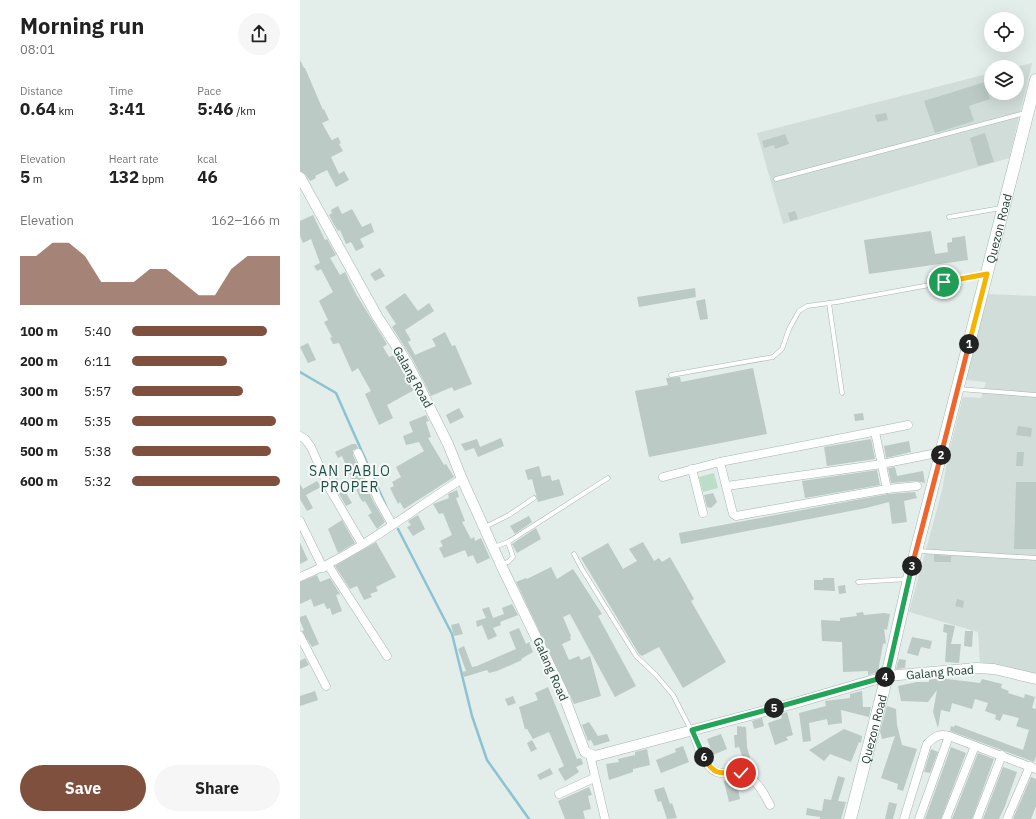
<!DOCTYPE html>
<html lang="en">
<head>
<meta charset="utf-8">
<style>
  :root { --surface:#fff; --page:#f6f6f6; --text:#222; --muted:#767676; --accent:#7f503d }
  body { margin:0; font-family:"IBM Plex Sans",sans-serif; background:var(--page); color:var(--text); height:100vh; display:flex; flex-direction:column; font-size:15px; white-space:nowrap }
  * { box-sizing:border-box; margin:0 }
  p { font-size:13px; color:var(--muted) }
  .icon { flex:none; width:22px; height:22px; fill:none; stroke:currentColor; stroke-width:2; stroke-linecap:round; stroke-linejoin:round }
  .map { position:relative; flex:1; overflow:hidden }
  .side { display:flex; flex-direction:column; background:var(--surface); width:300px }
  .side>* { flex:none }
  .controls { position:absolute; left:684px; top:12px; display:grid; gap:8px }
  .controls a { display:grid; place-items:center; width:40px; height:40px; border-radius:50%; background:var(--surface); box-shadow:0 4px 16px #0002; font-size:20px }
  .pin { position:absolute; display:grid; place-items:center; width:34px; height:34px; color:#fff; margin:-17px; border:2px solid #fff; border-radius:50%; box-shadow:0 1px 4px #0007 }
  .km { position:absolute; width:20px; height:20px; margin:-10px; border-radius:50%; background:#222; color:#fff; font-size:11px; line-height:20px; text-align:center }
  .round { display:grid; place-items:center; flex:none; width:42px; height:42px; border-radius:21px; background:var(--page) }
  .headline { display:flex; align-items:center; justify-content:space-between; height:68px; padding:0 20px }
  h1 { font-size:22px; font-weight:700; line-height:30px }
  .figures { display:grid; grid-template-columns:repeat(3,1fr); gap:6px; height:68px; padding:4px 20px }
  .figures div { display:grid; align-content:center }
  .figures b { font-size:17px; font-weight:700 }
  .figures small { font-size:11px; font-weight:400 }
  .figures p { font-size:11px }
  .chart { height:112px; padding:8px 20px }
  .chart p { display:flex; justify-content:space-between }
  .chart svg { width:100%; height:72px; margin-top:4px; fill:var(--accent); opacity:.7 }
  .action { display:flex; gap:8px; margin-top:auto; padding:8px 20px }
  .action a { flex:1; height:46px; border-radius:24px; background:var(--accent); color:#fff; font-size:16px; font-weight:700; line-height:46px; text-align:center }
  .action a+a { background:var(--page); color:var(--text) }
  ul { padding:0 20px; list-style:none; font-size:13px }
  li { display:grid; grid-template-columns:64px 48px 1fr; align-items:center; height:30px }
  li i { height:10px; border-radius:5px; background:var(--accent) }
  main { display:flex; flex:1; min-height:0 }
  .map>svg:first-child { display:block }
  .built { fill:#d1ddd8 }
  .green { fill:#bcddc7 }
  .lines { fill:none; stroke-linecap:round; stroke-linejoin:round }
  .stream { stroke:#8cc3d1; stroke-width:2.5 }
  .building { fill:#bbcac5 }
  .service-casing { stroke:#a6b5b0; stroke-width:5 }
  .minor-casing { stroke:#a6b5b0; stroke-width:9 }
  .tertiary-casing { stroke:#a6b5b0; stroke-width:11 }
  .secondary-casing { stroke:#a1b8b1; stroke-width:13 }
  .service { stroke:#fff; stroke-width:4 }
  .minor { stroke:#fff; stroke-width:8 }
  .tertiary { stroke:#fff; stroke-width:10 }
  .secondary { stroke:#fff; stroke-width:12 }
  .split-1-casing { stroke:#fff; stroke-width:8 }
  .split-2-casing { stroke:#fff; stroke-width:8 }
  .split-3-casing { stroke:#fff; stroke-width:8 }
  .split-4-casing { stroke:#fff; stroke-width:8 }
  .split-5-casing { stroke:#fff; stroke-width:8 }
  .split-6-casing { stroke:#fff; stroke-width:8 }
  .split-7-casing { stroke:#fff; stroke-width:8 }
  .split-1 { stroke:#f5b400; stroke-width:5 }
  .split-2 { stroke:#f0652b; stroke-width:5 }
  .split-3 { stroke:#f0652b; stroke-width:5 }
  .split-4 { stroke:#22a559; stroke-width:5 }
  .split-5 { stroke:#22a559; stroke-width:5 }
  .split-6 { stroke:#22a559; stroke-width:5 }
  .split-7 { stroke:#f5b400; stroke-width:5 }
  .labels { text-anchor:middle; dominant-baseline:central; stroke-width:4; stroke-linejoin:round; paint-order:stroke }
  .street-label { font-size:12px; fill:#233e38; stroke:#f4f9f7 }
  .quarter-label { font-size:14px; letter-spacing:1px; fill:#1f5046; stroke:#f4f9f7 }
</style>
</head>
<body>
<main>
<section class="side">
<div class="headline"><div><h1>Morning run</h1><p>08:01</p></div><a class="round"><svg class="icon" aria-label="share" viewBox="0 0 24 24"><path d="M12 15V3M7 8l5-5 5 5M5 13v7h14v-7"/></svg></a></div>
<div class="figures">
<div><p>Distance</p><b>0.64<small> km</small></b></div>
<div><p>Time</p><b>3:41</b></div>
<div><p>Pace</p><b>5:46<small> /km</small></b></div>
</div>
<div class="figures">
<div><p>Elevation</p><b>5<small> m</small></b></div>
<div><p>Heart rate</p><b>132<small> bpm</small></b></div>
<div><p>kcal</p><b>46</b></div>
</div>
<div class="chart"><p><span>Elevation</span>162–166 m</p>
<svg viewBox="0 0 160 44" preserveAspectRatio="none"><path d="M0 44V14L10 14L20 6L30 6L40 14L50 30L60 30L70 30L80 22L90 22L100 30L110 38L120 38L130 22L140 14L150 14L160 14V44z"/></svg>
</div>
<ul>
<li><b>100 m</b>5:40<i style="width:91%"></i></li>
<li><b>200 m</b>6:11<i style="width:64%"></i></li>
<li><b>300 m</b>5:57<i style="width:75%"></i></li>
<li><b>400 m</b>5:35<i style="width:97%"></i></li>
<li><b>500 m</b>5:38<i style="width:94%"></i></li>
<li><b>600 m</b>5:32<i style="width:100%"></i></li>
</ul>
<div class="action"><a>Save</a><a>Share</a></div>
</section>
<div class="map">
<svg width="736" height="819" viewBox="0 0 736 819">
  <rect width="100%" height="100%" fill="#e3ede9"/>
  <g class="built">
    <polygon points="732,63 709,158 483,224 457,133 691,73 691,93 717,93 717,67 715,67"/>
    <polygon points="687,294 736,296 736,677 680,662 678,632 609,612 642,491 648,456 663,397 681,398 686,382 666,380"/>
  </g>
  <polygon class="green" points="414,473 418,488 403,492 399,477"/>
  <g class="lines">
    <g class="stream">
      <polyline points="0,372 36,393 86,506"/>
      <polyline points="98,529 152,634 172,716 187,760 229,819"/>
    </g>
  </g>
  <g class="building">
    <polygon points="0,60 4,68 5,68 23,110 24,109 29,120 22,123 31,139 32,140 38,137 41,143 39,144 43,151 31,157 39,174 44,171 49,180 36,187 27,170 15,176 16,178 10,181 5,174 0,171"/>
    <polygon points="685,82 690,99 669,106 674,121 635,133 624,101"/>
    <polygon points="586,113 588,120 577,122 575,115"/>
    <polygon points="685,133 694,162 678,166 670,138"/>
    <polygon points="485,134 489,144 475,149 474,145 464,148 462,141"/>
    <polygon points="38,206 42,214 52,209 62,227 71,223 74,232 60,239 64,247 56,251 51,242 46,244 40,230 38,231 33,223 29,215 32,213 31,210"/>
    <polygon points="495,211 498,219 490,221 488,213"/>
    <polygon points="13,215 25,240 27,239 36,255 30,258 40,275 45,272 56,294 87,344 83,347 89,357 94,355 114,390 87,405 93,418 79,425 65,394 71,391 58,368 52,372 39,343 33,344 30,338 32,337 24,322 28,320 19,301 33,292 21,269 17,271 14,266 20,263 11,239 3,243 0,236 0,221"/>
    <polygon points="631,231 635,254 648,252 647,243 652,242 652,238 665,236 668,260 569,274 564,240"/>
    <polygon points="80,268 85,276 75,281 70,274"/>
    <polygon points="395,288 396,297 339,307 337,297"/>
    <polygon points="105,293 118,311 129,303 134,311 105,330 111,340 108,342 115,355 136,346 132,339 145,332 152,346 155,345 172,384 154,391 152,387 131,396 113,360 92,327 96,324 85,307"/>
    <polygon points="405,299 408,319 400,320 396,301"/>
    <polygon points="8,343 16,360 8,363 0,347"/>
    <polygon points="453,368 467,434 349,457 335,391 368,385 366,378 380,377 381,382"/>
    <polygon points="159,408 164,417 150,424 146,415"/>
    <polygon points="563,413 564,420 555,421 554,414"/>
    <polygon points="126,415 129,421 126,422 131,437 128,438 144,465 146,464 154,477 104,509 100,502 98,504 90,488 94,486 92,482 101,477 96,467 124,451 119,442 106,445 103,436 113,432 109,422"/>
    <polygon points="718,426 732,428 731,437 716,435"/>
    <polygon points="201,438 204,446 178,457 174,448 165,451 161,444 177,439 180,447"/>
    <polygon points="571,439 575,459 527,466 524,447"/>
    <polygon points="609,441 611,452 586,458 584,446"/>
    <polygon points="52,444 56,444 58,448 53,450 53,455 73,501 85,522 77,529 68,515 72,513 65,501 63,502 60,498 42,456 38,458 35,452"/>
    <polygon points="717,452 724,452 723,466 716,466"/>
    <polygon points="239,466 242,477 250,475 252,481 259,479 264,495 238,502 232,479 228,480 225,470"/>
    <polygon points="595,467 597,476 623,471 625,483 616,481 591,483 588,468"/>
    <polygon points="577,470 580,485 505,498 502,481"/>
    <polygon points="37,478 52,503 46,506 32,481"/>
    <polygon points="17,481 21,487 6,495 13,508 7,511 0,499 0,484 3,489"/>
    <polygon points="716,482 736,482 736,549 714,549"/>
    <polygon points="157,490 159,497 156,498 165,521 162,522 171,539 174,537 175,541 181,538 190,558 177,564 173,555 168,557 165,550 144,558 139,548 143,546 140,541 152,535 143,513 139,514 133,504 149,498 148,494"/>
    <polygon points="615,492 617,498 604,501 607,522 592,524 589,502 566,508 381,544 379,533 588,494"/>
    <polygon points="413,493 417,502 411,508 407,507 404,495"/>
    <polygon points="118,515 125,529 113,536 107,527 111,525 108,521"/>
    <polygon points="229,516 232,522 215,534 210,526"/>
    <polygon points="42,520 55,543 38,553 28,529"/>
    <polygon points="236,528 241,539 217,553 212,544"/>
    <polygon points="76,542 96,577 76,587 78,591 70,594 72,597 64,600 57,586 50,589 35,566"/>
    <polygon points="343,542 354,561 359,558 362,562 370,557 394,599 391,601 426,662 383,688 359,647 342,656 339,654 281,558 308,543 323,569 337,561 329,549"/>
    <polygon points="0,543 8,560 0,564"/>
    <polygon points="634,555 651,556 651,562 634,562"/>
    <polygon points="251,567 257,579 273,569 302,614 298,616 336,686 315,697 270,614 263,617 271,636 270,637 271,640 262,644 269,660 279,656 281,660 290,656 301,696 274,704 216,582 226,578 227,579"/>
    <polygon points="17,575 20,582 30,578 40,594 36,595 42,611 32,615 30,608 27,609 24,603 14,607 11,599 0,604 0,582"/>
    <polygon points="523,578 534,578 535,591 514,590 514,580 523,580"/>
    <polygon points="545,585 546,593 539,594 538,586"/>
    <polygon points="657,599 664,601 663,608 655,606"/>
    <polygon points="212,604 218,615 200,622 201,625 193,628 197,636 188,640 182,625 177,627 176,621 186,618 182,609 189,607 193,618 204,614 202,608"/>
    <polygon points="563,612 564,615 584,613 590,614 587,630 584,629 586,643 583,644 578,672 568,675 568,671 543,672 542,642 522,641 521,620 540,621 540,618 557,616 556,613"/>
    <polygon points="6,615 19,644 12,647 2,631 4,630 0,621 0,617"/>
    <polygon points="159,623 163,634 154,636 151,625"/>
    <polygon points="644,624 655,626 651,644 661,644 659,663 645,662 647,633 643,632"/>
    <polygon points="219,628 226,644 229,642 233,652 221,659 222,660 197,671 189,673 187,670 164,677 162,672 166,671 158,649 164,646 172,667 177,666 216,649 209,632"/>
    <polygon points="665,631 673,631 672,647 664,646"/>
    <polygon points="612,637 632,641 630,649 621,647 618,656 607,653"/>
    <polygon points="5,658 9,665 0,669 0,661"/>
    <polygon points="599,659 606,660 605,668 596,669"/>
    <polygon points="639,678 680,683 682,679 702,684 701,688 709,691 708,693 724,698 725,694 735,697 732,708 736,709 736,756 734,762 650,731 651,726 654,727 655,725 723,750 729,730 716,726 719,718 703,714 700,721 695,719 696,715 685,711 688,703 675,699 672,709 652,703 650,712 641,710 638,728 633,712 637,690 628,702 601,701 598,686 617,682 629,682 629,679"/>
    <polygon points="248,687 277,759 281,758 283,764 276,767 279,772 265,781 258,769 264,766 249,732 233,739 227,729 225,729 219,707 238,700 235,693"/>
    <polygon points="15,691 18,700 0,706 0,696"/>
    <polygon points="562,691 563,707 571,707 569,717 541,710 542,723 528,725 527,719 509,723 511,741 503,742 499,713 526,706 525,701 550,698 550,694"/>
    <polygon points="213,696 216,703 208,706 205,699"/>
    <polygon points="587,706 596,709 597,725 602,745 617,749 603,791 597,789 598,784 581,778 595,736 582,739 580,731"/>
    <polygon points="487,712 493,735 486,737 488,740 475,745 468,723 482,718 481,714"/>
    <polygon points="462,718 464,726 454,729 452,721"/>
    <polygon points="289,722 298,736 307,734 310,741 294,746 291,740 288,741 282,725"/>
    <polygon points="437,726 446,727 447,747 451,761 444,762 439,747 435,748 434,735 437,735"/>
    <polygon points="544,729 562,736 561,743 559,742 551,762 530,754 524,761 509,750"/>
    <polygon points="421,734 427,749 413,755 407,739"/>
    <polygon points="232,740 237,749 231,752 227,743"/>
    <polygon points="383,746 389,762 361,773 356,760 376,752 375,749"/>
    <polygon points="651,747 666,753 641,819 625,819"/>
    <polygon points="347,749 350,765 333,769 333,772 309,780 306,764 319,762 318,759 335,755 335,752"/>
    <polygon points="631,749 638,752 630,773 624,772"/>
    <polygon points="678,753 694,759 672,819 652,819"/>
    <polygon points="703,767 717,772 705,806 699,819 683,819"/>
    <polygon points="250,768 253,774 240,780 237,775"/>
    <polygon points="538,776 545,778 538,801 546,802 541,819 520,819 520,817 506,815 507,808 522,811 524,799 531,800"/>
    <polygon points="731,777 736,779 736,806 731,819 713,819"/>
    <polygon points="436,778 440,799 429,802 424,781"/>
    <polygon points="289,787 292,795 288,796 291,809 283,811 285,819 265,819 258,801"/>
    <polygon points="364,787 370,804 372,803 377,818 367,819 361,801 358,802 354,790"/>
    <polygon points="589,802 597,804 593,819 585,819"/>
  </g>
  <g class="lines">
    <g class="service-casing">
      <g id="service">
        <polyline points="476,179 725,113"/>
        <polyline points="649,217 701,208"/>
        <polyline points="529,303 542,393"/>
        <polyline points="371,375 473,357 482,349 489,329 499,311 507,306 537,302 684,275"/>
        <polyline points="659,389 736,395"/>
        <polyline points="185,527 209,515 234,498"/>
        <polyline points="194,547 208,542 308,478"/>
        <polyline points="619,551 736,558"/>
        <polyline points="274,554 282,569 336,656 356,675 373,695 391,730"/>
        <polyline points="201,564 208,562 213,557 208,542"/>
        <polyline points="558,582 608,579"/>
      </g>
    </g>
    <g class="minor-casing">
      <g id="minor">
        <polyline points="575,432 587,489"/>
        <polyline points="0,436 5,439 11,447 28,486 62,544"/>
        <polyline points="58,453 78,499 92,524"/>
        <polyline points="420,462 433,514 436,516 587,489 617,486"/>
        <polyline points="392,469 403,513"/>
        <polyline points="363,477 420,462 608,425"/>
        <polyline points="427,486 582,464 632,454 641,455"/>
        <polyline points="0,521 23,568"/>
        <polyline points="28,565 87,656"/>
        <path d="M 0,577 C 57,554 109,512 162,479"/>
        <polyline points="0,636 26,686"/>
        <path d="M 392,730 C 397,742 402,762 413,770 C 418,774 422,773 428,772 C 451,770 461,787 470,805"/>
        <polyline points="290,755 305,819"/>
        <polyline points="259,794 294,778"/>
        <path d="M 604,819 L 627,744 C 634,737 639,733 649,736 L 736,769"/>
        <polyline points="619,819 649,736"/>
        <polyline points="646,819 675,746"/>
        <polyline points="677,819 702,755"/>
        <polyline points="707,819 730,766"/>
      </g>
    </g>
    <g class="tertiary-casing">
      <polyline id="tertiary" points="0,177 77,316 108,364 148,444 162,479 201,565 262,691 285,752 295,756 495,703 587,676 677,668 694,669 736,679"/>
    </g>
    <g class="secondary-casing">
      <g id="secondary">
        <path id="s1" d="M 550,819 L 587,676 L 609,579 L 736,80"/>
      </g>
    </g>
    <use href="#service" class="service"/>
    <use href="#minor" class="minor"/>
    <use href="#tertiary" class="tertiary"/>
    <use href="#secondary" class="secondary"/>
  </g>
  <g class="lines">
    <g class="split-1-casing">
      <polyline id="split-1" points="644,282 687,274 669,344"/>
    </g>
    <g class="split-2-casing">
      <polyline id="split-2" points="641,455 669,344"/>
    </g>
    <g class="split-3-casing">
      <polyline id="split-3" points="612,566 641,455"/>
    </g>
    <g class="split-4-casing">
      <polyline id="split-4" points="585,677 587,676 612,566"/>
    </g>
    <g class="split-5-casing">
      <polyline id="split-5" points="474,708 585,677"/>
    </g>
    <g class="split-6-casing">
      <polyline id="split-6" points="404,757 392,730 474,708"/>
    </g>
    <g class="split-7-casing">
      <path id="split-7" d="M 404,757 C 415,778 421,772 441,773"/>
    </g>
    <use href="#split-1" class="split-1"/>
    <use href="#split-2" class="split-2"/>
    <use href="#split-3" class="split-3"/>
    <use href="#split-4" class="split-4"/>
    <use href="#split-5" class="split-5"/>
    <use href="#split-6" class="split-6"/>
    <use href="#split-7" class="split-7"/>
  </g>
  <g class="labels">
    <g class="street-label">
      <text stroke="none"><textPath href="#s1" startOffset="609">Quezon Road</textPath></text>
      <text transform="translate(113 377) rotate(61)">Galang Road</text>
      <text transform="translate(251 669) rotate(66)">Galang Road</text>
      <text transform="translate(640 672) rotate(-5)">Galang Road</text>
      <text stroke="none"><textPath href="#s1" startOffset="93">Quezon Road</textPath></text>
    </g>
    <g class="quarter-label">
      <text x="50" y="471">SAN PABLO<tspan x="50" dy="16">PROPER</tspan></text>
    </g>
  </g>
</svg>
<div class="controls">
<a><svg class="icon" aria-label="locate" viewBox="0 0 24 24"><circle cx="12" cy="12" r="6"/><path d="M12 2v4M12 18v4M2 12h4M18 12h4"/></svg></a>
<a><svg class="icon" aria-label="layers" viewBox="0 0 24 24"><path d="M12 4l9 5-9 5-9-5zM3 14l9 5 9-5"/></svg></a>
</div>
<div class="pin" style="left:644px;top:282px;background:#1e9e55"><svg class="icon" aria-label="arrive" viewBox="0 0 24 24"><path d="M6 21V4h12l-3 4 3 4H6"/></svg></div>
<div class="pin" style="left:441px;top:773px;background:#d93025"><svg class="icon" aria-label="check" viewBox="0 0 24 24"><path d="M5 12l5 5 9-10"/></svg></div>
<b class="km" style="left:669px;top:344px">1</b>
<b class="km" style="left:641px;top:455px">2</b>
<b class="km" style="left:612px;top:566px">3</b>
<b class="km" style="left:585px;top:677px">4</b>
<b class="km" style="left:474px;top:708px">5</b>
<b class="km" style="left:404px;top:757px">6</b>
</div>
</main>
</body>
</html>
